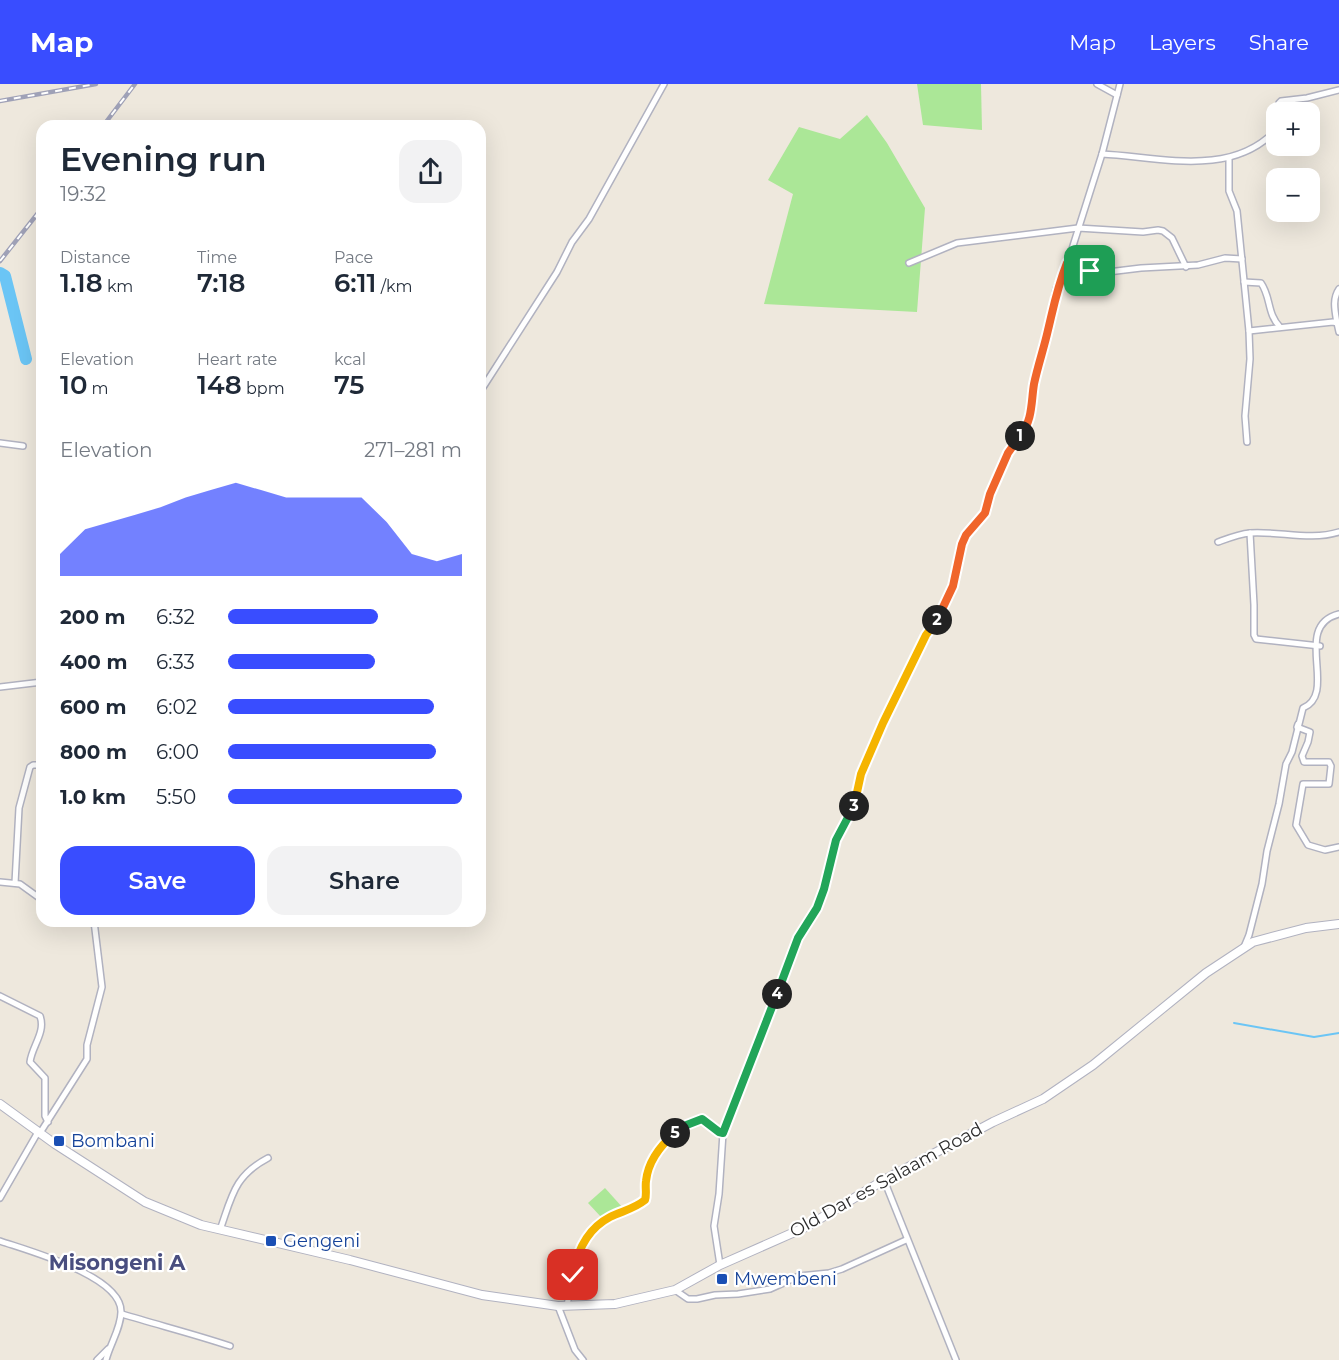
<!DOCTYPE html>
<html lang="en">
<head>
<meta charset="utf-8">
<style>
  :root { --surface:#fff; --page:#f2f2f3; --text:#1f2937; --muted:#747a83; --accent:#394dff }
  body { margin:0; font-family:Montserrat,sans-serif; background:var(--page); color:var(--text); height:100vh; display:flex; flex-direction:column; font-size:22px; white-space:nowrap }
  * { box-sizing:border-box; margin:0 }
  p { font-size:20px; color:var(--muted) }
  .icon { flex:none; width:33px; height:33px; fill:none; stroke:currentColor; stroke-width:2; stroke-linecap:round; stroke-linejoin:round }
  .map { position:relative; flex:1; overflow:hidden }
  .sheet { position:absolute; left:36px; top:36px; width:450px; height:807px; display:flex; flex-direction:column; background:var(--surface); border-radius:18px; box-shadow:0 6px 24px #0002 }
  .sheet>* { flex:none }
  .controls { position:absolute; left:1266px; top:18px; display:grid; gap:12px }
  .controls a { display:grid; place-items:center; width:54px; height:54px; border-radius:12px; background:var(--surface); box-shadow:0 6px 24px #0002; font-size:30px }
  .pin { position:absolute; display:grid; place-items:center; width:51px; height:51px; color:#fff; margin:-26px; border-radius:12px; box-shadow:0 3px 9px #0006 }
  .km { position:absolute; width:30px; height:30px; margin:-15px; border-radius:50%; background:#222; color:#fff; font-size:16px; line-height:30px; text-align:center }
  .round { display:grid; place-items:center; flex:none; width:63px; height:63px; border-radius:18px; background:var(--page) }
  .overview { display:flex; align-items:center; justify-content:space-between; height:102px; padding:0 24px }
  h1 { font-size:33px; font-weight:600; line-height:45px }
  .stats { display:grid; grid-template-columns:repeat(3,1fr); gap:9px; height:102px; padding:6px 24px }
  .stats div { display:grid; align-content:center }
  .stats b { font-size:26px; font-weight:600 }
  .stats small { font-size:16px; font-weight:400 }
  .stats p { font-size:16px }
  .chart { height:168px; padding:12px 24px }
  .chart p { display:flex; justify-content:space-between }
  .chart svg { width:100%; height:108px; margin-top:6px; fill:var(--accent); opacity:.7 }
  .action { display:flex; gap:12px; margin-top:auto; padding:12px 24px }
  .action a { flex:1; height:69px; border-radius:18px; background:var(--accent); color:#fff; font-size:24px; font-weight:600; line-height:69px; text-align:center }
  .action a+a { background:var(--page); color:var(--text) }
  ul { padding:0 24px; list-style:none; font-size:20px }
  li { display:grid; grid-template-columns:96px 72px 1fr; align-items:center; height:45px }
  li i { height:15px; border-radius:8px; background:var(--accent) }
  header { display:flex; align-items:center; gap:36px; box-sizing:border-box; height:84px; padding:0 30px; background:var(--accent); color:#fff }
  header strong { font-size:28px }
  nav { display:flex; gap:33px; margin-inline-start:auto; font-size:21px }
  .map>svg:first-child { display:block }
  .green { fill:#abe797 }
  .lines { fill:none; stroke-linecap:round; stroke-linejoin:round }
  .stream { stroke:#6bc5f5; stroke-width:2 }
  .river { stroke:#6bc5f5; stroke-width:12 }
  .street-casing { stroke:#b1b2c0; stroke-width:8 }
  .secondary-casing { stroke:#b1b2c0; stroke-width:10 }
  .street { stroke:#fff; stroke-width:5 }
  .secondary { stroke:#fff; stroke-width:8 }
  .rail-casing { stroke:#9fa1b7; stroke-width:4.5 }
  .rail { stroke:#fff; stroke-width:2; stroke-dasharray:7; stroke-linecap:butt }
  .split-1-casing { stroke:#fff; stroke-width:12 }
  .split-2-casing { stroke:#fff; stroke-width:12 }
  .split-3-casing { stroke:#fff; stroke-width:12 }
  .split-4-casing { stroke:#fff; stroke-width:12 }
  .split-5-casing { stroke:#fff; stroke-width:12 }
  .split-6-casing { stroke:#fff; stroke-width:12 }
  .split-1 { stroke:#f0652b; stroke-width:8 }
  .split-2 { stroke:#f0652b; stroke-width:8 }
  .split-3 { stroke:#f5b400; stroke-width:8 }
  .split-4 { stroke:#22a559; stroke-width:8 }
  .split-5 { stroke:#22a559; stroke-width:8 }
  .split-6 { stroke:#f5b400; stroke-width:8 }
  .transit-dot { fill:#1a4fb4; stroke:#fff; stroke-width:2 }
  .labels { text-anchor:middle; dominant-baseline:central; stroke-width:4.5; stroke-linejoin:round; paint-order:stroke }
  .transit-label { font-size:18px; fill:#164399; stroke:#fff; text-anchor:start }
  .street-label { font-size:18px; fill:#2b2b2b; stroke:#fff }
  .quarter-label { font-size:21px; font-weight:bold; fill:#494e7f; stroke:#fff }
</style>
</head>
<body>
<header>
<strong>Map</strong>
<nav><a>Map</a><a>Layers</a><a>Share</a></nav>
</header>
<div class="map">
<svg width="1339" height="1276" viewBox="0 0 1339 1276">
  <rect width="100%" height="100%" fill="#eee8dd"/>
  <g class="green">
    <polygon points="917,0 981,0 982,46 923,41"/>
    <polygon points="867,31 887,59 925,124 917,228 764,220 793,110 768,96 799,43 840,55"/>
    <polygon points="605,1104 623,1124 602,1134 588,1119"/>
  </g>
  <g class="lines">
    <polyline class="stream" points="1234,939 1314,953 1339,949"/>
    <polyline class="river" points="0,189 5,192 26,275"/>
    <g class="street-casing">
      <g id="street">
        <polyline points="1097,0 1117,11"/>
        <polyline points="1278,28 1279,19 1281,17 1307,14 1339,6"/>
        <path d="M 1102,70 C 1160,73 1231,94 1276,46"/>
        <polyline points="1229,74 1229,107 1237,127 1249,247 1250,275 1245,332 1247,358"/>
        <polyline points="909,179 957,159 1078,144 1143,148 1158,146 1163,147 1172,154 1186,183"/>
        <polyline points="1067,179 1100,189 1141,184 1198,181 1225,174 1242,175"/>
        <path d="M 1244,198 L 1261,199 C 1271,213 1267,230 1280,243"/>
        <path d="M 1337,239 C 1335,227 1332,215 1339,205"/>
        <polyline points="1249,247 1333,238 1337,239 1339,248"/>
        <polyline points="480,308 557,188 572,158 589,135 664,0"/>
        <polyline points="0,359 23,362"/>
        <polyline points="1250,449 1254,521 1254,551 1256,555 1320,562"/>
        <path d="M 1218,458 C 1229,454 1239,450 1250,449 C 1280,447 1310,457 1339,448"/>
        <polyline points="0,603 42,598"/>
        <polyline points="1298,640 1297,643 1310,648 1308,658 1302,672 1304,678 1329,678 1331,682 1329,700 1303,700 1296,741 1308,761 1325,766 1339,763"/>
        <polyline points="0,798 20,800 38,813 42,813"/>
        <polyline points="15,799 19,724 30,683 33,681 42,681"/>
        <path d="M 1244,863 L 1249,851 L 1262,800 L 1267,767 L 1279,720 L 1286,680 L 1292,668 L 1303,624 C 1339,609 1291,542 1339,530"/>
        <path d="M 0,912 L 40,932 C 46,948 32,962 30,978 L 45,994 L 45,1032 L 48,1038"/>
        <polyline points="40,1049 87,975 87,961 102,903 94,837"/>
        <polyline points="884,1096 956,1276"/>
        <polyline points="0,1114 38,1048"/>
        <path d="M 220,1146 C 232,1112 234,1092 268,1074"/>
        <path d="M 0,1157 C 29,1167 122,1192 121,1228 C 121,1244 110,1260 106,1276"/>
        <polyline points="720,1181 714,1142 719,1110 723,1049 798,854 817,824 824,805 836,756 856,715 861,690 883,639 953,502 962,460 966,451 985,429 990,410 1008,369 1014,359 1026,345 1032,325 1034,299 1048,246 1056,205 1072,165 1102,70 1120,0"/>
        <polyline points="675,1206 688,1215 697,1215 715,1211 738,1210 770,1205 799,1192 829,1189 842,1185 906,1156"/>
        <polyline points="558,1222 575,1266 583,1276"/>
        <path d="M 567,1222 C 573,1187 576,1150 611,1133 C 623,1127 635,1125 645,1116 C 647,1110 645,1104 646,1097 C 650,1066 676,1045 702,1035 L 719,1048 L 723,1049"/>
        <path d="M 122,1230 C 158,1241 194,1250 230,1262"/>
        <polyline points="97,1276 108,1265"/>
      </g>
    </g>
    <g class="secondary-casing">
      <polyline id="secondary" points="0,1020 55,1060 145,1118 201,1141 350,1176 482,1211 558,1222 615,1220 675,1206 720,1181 806,1143 884,1096 993,1038 1043,1015 1093,981 1206,889 1253,858 1306,844 1339,840"/>
    </g>
    <use href="#street" class="street"/>
    <use href="#secondary" class="secondary"/>
    <g class="rail-casing">
      <g id="rail">
        <polyline points="0,17 96,0"/>
        <polyline points="103,42 135,0"/>
        <polyline points="0,177 42,124"/>
      </g>
    </g>
    <use href="#rail" class="rail"/>
  </g>
  <g class="lines">
    <g class="split-1-casing">
      <path id="split-1" d="M 1020,352 C 1033,336 1031,318 1034,300 C 1038,281 1044,264 1048,246 C 1054,221 1057,204 1067,179 L 1090,187"/>
    </g>
    <g class="split-2-casing">
      <polyline id="split-2" points="937,536 953,502 962,460 966,451 985,429 990,410 1008,369 1020,352"/>
    </g>
    <g class="split-3-casing">
      <polyline id="split-3" points="854,722 861,690 883,639 926,551 937,536"/>
    </g>
    <g class="split-4-casing">
      <polyline id="split-4" points="777,910 798,854 817,824 824,805 836,756 854,722"/>
    </g>
    <g class="split-5-casing">
      <polyline id="split-5" points="675,1049 684,1042 702,1035 719,1048 723,1049 777,910"/>
    </g>
    <g class="split-6-casing">
      <path id="split-6" d="M 573,1191 C 577,1167 587,1145 610,1133 C 622,1127 634,1125 645,1116 C 647,1110 645,1104 646,1097 C 648,1078 661,1061 675,1049"/>
    </g>
    <use href="#split-1" class="split-1"/>
    <use href="#split-2" class="split-2"/>
    <use href="#split-3" class="split-3"/>
    <use href="#split-4" class="split-4"/>
    <use href="#split-5" class="split-5"/>
    <use href="#split-6" class="split-6"/>
  </g>
  <g class="transit-dot">
    <rect x="53" y="1051" width="12" height="12" rx="3"/>
    <rect x="265" y="1151" width="12" height="12" rx="3"/>
    <rect x="716" y="1189" width="12" height="12" rx="3"/>
  </g>
  <g class="labels">
    <g class="transit-label">
      <text x="71" y="1057">Bombani</text>
      <text x="283" y="1157">Gengeni</text>
      <text x="734" y="1195">Mwembeni</text>
    </g>
    <g class="street-label">
      <text transform="translate(886 1096) rotate(-29)">Old Dar es Salaam Road</text>
    </g>
    <g class="quarter-label">
      <text x="117" y="1178">Misongeni A</text>
    </g>
  </g>
</svg>
<div class="controls">
<a>+</a>
<a>−</a>
</div>
<div class="pin" style="left:1090px;top:187px;background:#1e9e55"><svg class="icon" aria-label="arrive" viewBox="0 0 24 24"><path d="M6 21V4h12l-3 4 3 4H6"/></svg></div>
<div class="pin" style="left:573px;top:1191px;background:#d93025"><svg class="icon" aria-label="check" viewBox="0 0 24 24"><path d="M5 12l5 5 9-10"/></svg></div>
<b class="km" style="left:1020px;top:352px">1</b>
<b class="km" style="left:937px;top:536px">2</b>
<b class="km" style="left:854px;top:722px">3</b>
<b class="km" style="left:777px;top:910px">4</b>
<b class="km" style="left:675px;top:1049px">5</b>
<section class="sheet">
<div class="overview"><div><h1>Evening run</h1><p>19:32</p></div><a class="round"><svg class="icon" aria-label="share" viewBox="0 0 24 24"><path d="M12 15V3M7 8l5-5 5 5M5 13v7h14v-7"/></svg></a></div>
<div class="stats">
<div><p>Distance</p><b>1.18<small> km</small></b></div>
<div><p>Time</p><b>7:18</b></div>
<div><p>Pace</p><b>6:11<small> /km</small></b></div>
</div>
<div class="stats">
<div><p>Elevation</p><b>10<small> m</small></b></div>
<div><p>Heart rate</p><b>148<small> bpm</small></b></div>
<div><p>kcal</p><b>75</b></div>
</div>
<div class="chart"><p><span>Elevation</span>271–281 m</p>
<svg viewBox="0 0 160 44" preserveAspectRatio="none"><path d="M0 44V35L10 25L20 22L30 19L40 16L50 12L60 9L70 6L80 9L90 12L100 12L110 12L120 12L130 22L140 35L150 38L160 35V44z"/></svg>
</div>
<ul>
<li><b>200 m</b>6:32<i style="width:64%"></i></li>
<li><b>400 m</b>6:33<i style="width:63%"></i></li>
<li><b>600 m</b>6:02<i style="width:88%"></i></li>
<li><b>800 m</b>6:00<i style="width:89%"></i></li>
<li><b>1.0 km</b>5:50<i style="width:100%"></i></li>
</ul>
<div class="action"><a>Save</a><a>Share</a></div>
</section>
</div>
</body>
</html>
